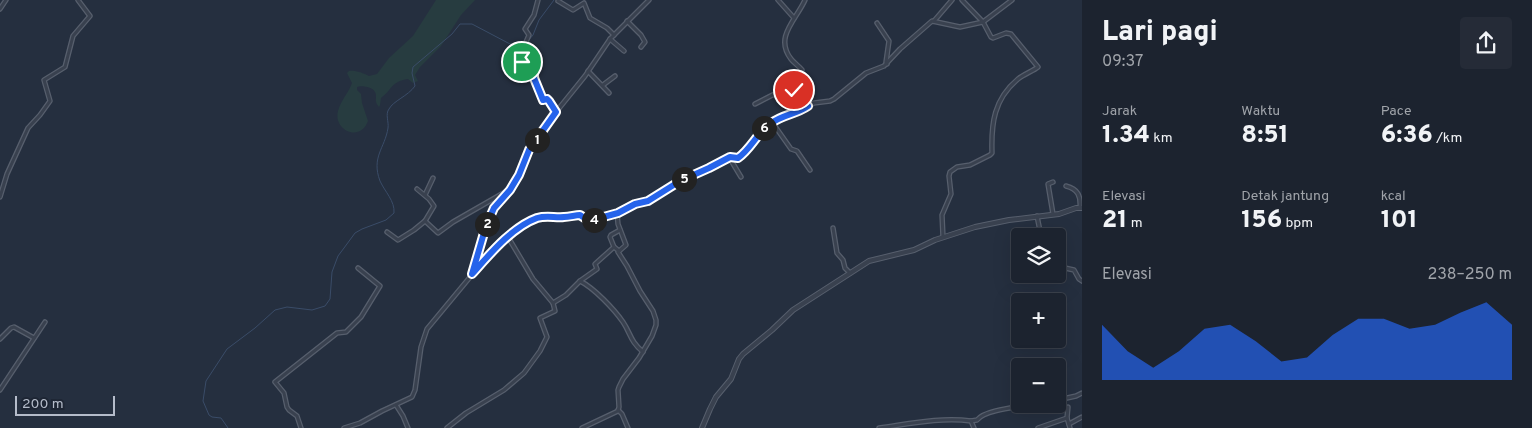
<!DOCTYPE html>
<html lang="id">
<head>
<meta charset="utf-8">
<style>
  :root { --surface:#1c232f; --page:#252b37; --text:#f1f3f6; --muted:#a0a4aa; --line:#3a404b; --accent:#2563eb }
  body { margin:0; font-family:Overpass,sans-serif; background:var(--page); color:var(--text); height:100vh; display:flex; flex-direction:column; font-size:19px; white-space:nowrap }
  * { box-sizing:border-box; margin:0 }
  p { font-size:16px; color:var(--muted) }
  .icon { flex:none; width:28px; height:28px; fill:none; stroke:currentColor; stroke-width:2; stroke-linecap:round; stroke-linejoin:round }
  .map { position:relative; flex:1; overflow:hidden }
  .panel { display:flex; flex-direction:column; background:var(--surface); width:450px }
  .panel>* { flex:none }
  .controls { position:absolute; left:1011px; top:228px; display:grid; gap:10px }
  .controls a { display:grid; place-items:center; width:55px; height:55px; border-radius:5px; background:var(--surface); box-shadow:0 5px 20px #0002,0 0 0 1px var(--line); font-size:25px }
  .scale { position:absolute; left:15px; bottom:12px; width:100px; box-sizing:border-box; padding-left:5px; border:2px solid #b5bcca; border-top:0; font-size:14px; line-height:18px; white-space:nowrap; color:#b5bcca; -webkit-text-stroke:4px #1e2634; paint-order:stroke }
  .pin { position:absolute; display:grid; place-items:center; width:42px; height:42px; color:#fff; margin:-21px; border:2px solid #fff; border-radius:50%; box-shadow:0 1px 5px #0007 }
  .km { position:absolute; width:25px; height:25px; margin:-12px; border-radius:50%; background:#222; color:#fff; font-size:14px; line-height:25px; text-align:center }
  .round { display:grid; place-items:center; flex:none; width:52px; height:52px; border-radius:5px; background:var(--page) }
  .head { display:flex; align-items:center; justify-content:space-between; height:85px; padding:0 20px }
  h1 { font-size:28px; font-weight:800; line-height:38px }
  .figures { display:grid; grid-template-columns:repeat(3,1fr); gap:8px; height:85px; padding:5px 20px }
  .figures div { display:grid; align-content:center }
  .figures b { font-size:25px; font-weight:800 }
  .figures small { font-size:14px; font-weight:400 }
  .figures p { font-size:14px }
  .chart { height:140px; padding:10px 20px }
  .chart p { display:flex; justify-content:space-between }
  .chart svg { width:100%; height:90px; margin-top:5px; fill:var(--accent); opacity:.7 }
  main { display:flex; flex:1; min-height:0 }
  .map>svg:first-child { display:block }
  .green { fill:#273c40 }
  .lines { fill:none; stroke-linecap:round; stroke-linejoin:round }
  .stream { stroke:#3a4c68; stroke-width:1 }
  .minor-casing { stroke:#575f6d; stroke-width:5.5 }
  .tertiary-casing { stroke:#575f6d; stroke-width:6 }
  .minor { stroke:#39414f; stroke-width:3 }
  .tertiary { stroke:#39414f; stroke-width:4 }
  .route-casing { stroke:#fff; stroke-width:10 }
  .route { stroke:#2563eb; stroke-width:6 }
</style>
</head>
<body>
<main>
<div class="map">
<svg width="1082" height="428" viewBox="0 0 1082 428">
  <rect width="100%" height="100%" fill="#252f3f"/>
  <path class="green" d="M 436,0 L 475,0 L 461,15 L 441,46 L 420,67 L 415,75 L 418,81 L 413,83 L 408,79 C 390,82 393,89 381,98 L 380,105 L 379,107 C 373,100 378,97 375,92 C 373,87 361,85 357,87 L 357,90 L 361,94 L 362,103 L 368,121 C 360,143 333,130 338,111 C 341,100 349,92 352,83 L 347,73 L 349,71 C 355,70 363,73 369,76 L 377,74 L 389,58 L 413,36 Z"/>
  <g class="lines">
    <g class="stream">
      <polyline points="528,41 533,35 539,20 554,0"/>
      <path d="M 228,428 L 221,418 L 212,417 L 209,415 L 203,401 L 206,381 L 227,349 L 255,328 L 275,310 L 287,307 L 312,310 L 325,306 L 330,299 L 332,272 L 338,256 L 344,248 L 355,233 L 362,229 L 386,220 L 394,213 C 395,201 385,192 380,181 C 371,157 385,148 388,128 C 389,122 385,114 389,109 C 393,101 408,96 415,86 L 412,73 L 413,67 L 452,34 L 460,24 L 472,24 L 510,44 L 523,45 L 525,43"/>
    </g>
    <g class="minor-casing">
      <g id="minor">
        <polyline points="538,0 534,15 525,29 529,35 526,42 528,50 522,62 526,64 534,73 533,78 543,100 547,99 549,101 556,112"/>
        <polyline points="778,0 794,18"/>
        <path d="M 805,0 C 796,20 774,37 791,59 C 794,63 799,66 802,70 L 792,87 L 809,106"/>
        <polyline points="558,1 573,10 584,3 590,18 607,28 614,35"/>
        <polyline points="0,9 6,0"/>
        <polyline points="627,21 641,35 645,42 641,47"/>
        <polyline points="934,21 952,0"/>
        <polyline points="877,23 889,41 886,62 887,64"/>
        <polyline points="610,39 624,51"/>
        <polyline points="588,71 609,93"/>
        <polyline points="603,85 615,76"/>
        <polyline points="755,104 792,85"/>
        <polyline points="772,122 791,149 797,151 810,170"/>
        <polyline points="734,157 732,162 741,177"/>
        <polyline points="1053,182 1048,184 1053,214"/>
        <path d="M 1066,186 C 1078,189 1081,196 1080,208"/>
        <polyline points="417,189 429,199 434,206 425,221"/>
        <polyline points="425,195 433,178"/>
        <polyline points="0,197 7,174 28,128 40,115 50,101 44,80 65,67 73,36 90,16 78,0"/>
        <polyline points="1037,216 1041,236"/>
        <polyline points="833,228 837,253 843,260 845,268 850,273"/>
        <polyline points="387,232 398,240 414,230 425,221 438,233 453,222 507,191"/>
        <polyline points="508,237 533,279 553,303"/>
        <path d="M 943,237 L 942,215 L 951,194 L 949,176 L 950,172 L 957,167 L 970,165 L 990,155 L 992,153 C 991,123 994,99 1018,79 C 1024,74 1033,71 1038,67 L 1011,34 L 1006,33 L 993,38 L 991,37 L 983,22 L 962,0"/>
        <polyline points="619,251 614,247 610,237 611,235 620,230"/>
        <polyline points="1058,263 1061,263 1065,268 1074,270 1079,279 1082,281"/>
        <polyline points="473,271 486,227 491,213 497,203 510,190 519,175 529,150 556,112 585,76 610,39 649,0"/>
        <polyline points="580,281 597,269 595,264 614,247"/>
        <polyline points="0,339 11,328 14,327 34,338"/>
        <polyline points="0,390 45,322"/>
        <polyline points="1058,400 1076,396 1082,393"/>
        <polyline points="396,405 403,416 408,428"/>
        <polyline points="1068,407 1067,418 1070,428"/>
        <polyline points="618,410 622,414 628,428"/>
        <path d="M 971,421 L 977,420 C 985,409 1022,407 1036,404"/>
        <polyline points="1069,424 1082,417"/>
        <polyline points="301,428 297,416 289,410 287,407 284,393 275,382 337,333 346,332 361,317 380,286 358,268"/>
        <polyline points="344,428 360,423 382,411 412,397 415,390 421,347 427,329 495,247 521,227 537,218 547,216 563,217 580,215 589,221 617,213 632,205 648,201 680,181 730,157 739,157 751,146 766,126 772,122 784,116 799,112 814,103 830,101 834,99 866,73 884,66 900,49 932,21 960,27 983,22 1012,0"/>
        <path d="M 447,428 L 466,413 L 504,390 L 524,373 L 540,351 L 547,337 L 540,318 L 555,311 L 553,303 L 566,295 L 580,281 C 594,288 614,309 623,322 C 631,334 630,341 643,352"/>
        <polyline points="582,428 618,411 619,407 618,390 619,387 623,379 639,358 652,336 656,325 656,320 653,311 640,291 627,266 618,252 626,245 618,224 617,213"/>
        <path d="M 879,428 C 909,424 940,417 971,421 L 974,428"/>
        <polyline points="1038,428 1067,418"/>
      </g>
    </g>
    <g class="tertiary-casing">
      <polyline id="tertiary" points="702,428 710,409 716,397 731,379 739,359 743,354 772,330 793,310 869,261 914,250 935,240 975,227 1009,220 1059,214 1076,208 1082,208"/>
    </g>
    <use href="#minor" class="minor"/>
    <use href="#tertiary" class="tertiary"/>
  </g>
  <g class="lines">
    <g class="route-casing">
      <path id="route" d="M 522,62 L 526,64 L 534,73 L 534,78 L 543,100 L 547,99 L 549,101 L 556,112 L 529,150 L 519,175 L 510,190 L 494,208 L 486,226 L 472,274 C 489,255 512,227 537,218 C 547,215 555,218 564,217 C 570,217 575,215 580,215 L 589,221 L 618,213 L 635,204 L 648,201 L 680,181 L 709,168 L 730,157 L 738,158 C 751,149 757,133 770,124 C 783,114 795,115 808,106 L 794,90"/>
    </g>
    <use href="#route" class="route"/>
  </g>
</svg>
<div class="controls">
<a><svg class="icon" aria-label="layers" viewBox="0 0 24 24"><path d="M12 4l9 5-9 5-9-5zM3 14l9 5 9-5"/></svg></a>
<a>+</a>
<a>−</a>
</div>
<div class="scale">200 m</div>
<div class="pin" style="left:522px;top:62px;background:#1e9e55"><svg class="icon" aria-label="arrive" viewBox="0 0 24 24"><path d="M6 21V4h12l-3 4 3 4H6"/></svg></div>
<div class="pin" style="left:794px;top:90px;background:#d93025"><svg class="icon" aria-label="check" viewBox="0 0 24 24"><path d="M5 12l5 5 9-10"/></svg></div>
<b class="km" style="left:537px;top:140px">1</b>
<b class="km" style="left:487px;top:224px">2</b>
<b class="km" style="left:594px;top:220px">4</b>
<b class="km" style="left:684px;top:179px">5</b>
<b class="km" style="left:764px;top:128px">6</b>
</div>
<section class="panel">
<div class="head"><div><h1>Lari pagi</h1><p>09:37</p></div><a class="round"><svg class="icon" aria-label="share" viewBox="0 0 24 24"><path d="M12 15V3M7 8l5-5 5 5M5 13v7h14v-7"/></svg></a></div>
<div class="figures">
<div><p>Jarak</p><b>1.34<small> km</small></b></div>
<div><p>Waktu</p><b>8:51</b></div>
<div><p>Pace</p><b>6:36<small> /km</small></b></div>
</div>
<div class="figures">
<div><p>Elevasi</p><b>21<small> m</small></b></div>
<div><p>Detak jantung</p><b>156<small> bpm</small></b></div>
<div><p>kcal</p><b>101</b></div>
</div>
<div class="chart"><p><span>Elevasi</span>238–250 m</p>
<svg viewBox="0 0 160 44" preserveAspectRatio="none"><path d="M0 44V17L10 30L20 38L30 30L40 19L50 17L60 25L70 35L80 33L90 22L100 14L110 14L120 19L130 17L140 11L150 6L160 17V44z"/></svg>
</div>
</section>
</main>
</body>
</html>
